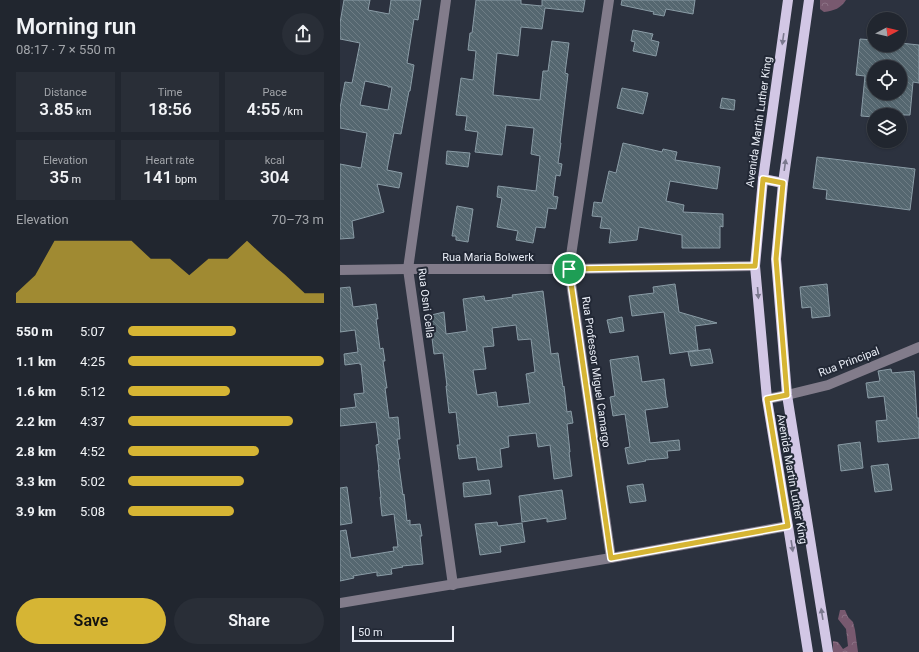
<!DOCTYPE html>
<html lang="en">
<head>
<meta charset="utf-8">
<style>
  :root { --surface:#21262f; --page:#292e37; --text:#f1f3f6; --muted:#a2a5aa; --line:#3e434b; --accent:#d6b534 }
  body { margin:0; font-family:Roboto,sans-serif; background:var(--page); color:var(--text); height:100vh; display:flex; flex-direction:column; font-size:15px; white-space:nowrap }
  * { box-sizing:border-box; margin:0 }
  p { font-size:13px; color:var(--muted) }
  .icon { flex:none; width:22px; height:22px; fill:none; stroke:currentColor; stroke-width:2; stroke-linecap:round; stroke-linejoin:round }
  .map { position:relative; flex:1; overflow:hidden }
  .side { display:flex; flex-direction:column; background:var(--surface); width:340px }
  .side>* { flex:none }
  .needle { width:26px; rotate:83deg }
  .buttons { position:absolute; left:527px; top:12px; display:grid; gap:8px }
  .buttons a { display:grid; place-items:center; width:40px; height:40px; border-radius:50%; background:var(--surface); box-shadow:0 1px 3px #0004,0 0 0 1px var(--line); font-size:20px }
  .scale { position:absolute; left:12px; bottom:10px; width:102px; box-sizing:border-box; padding-left:4px; border:2px solid #eaeef7; border-top:0; font-size:11px; line-height:14px; white-space:nowrap; color:#eaeef7; -webkit-text-stroke:3px #222835; paint-order:stroke }
  .pin { position:absolute; display:grid; place-items:center; width:34px; height:34px; color:#fff; margin:-17px; border:2px solid #fff; border-radius:50%; box-shadow:0 1px 4px #0007 }
  .round { display:grid; place-items:center; flex:none; width:42px; height:42px; border-radius:21px; background:var(--page) }
  .summary { display:flex; align-items:center; justify-content:space-between; height:68px; padding:0 16px }
  h1 { font-size:22px; font-weight:600; line-height:30px }
  .stats { display:grid; grid-template-columns:repeat(3,1fr); gap:6px; height:68px; padding:4px 16px }
  .stats div { display:grid; align-content:center; border-radius:0px; background:var(--page); text-align:center }
  .stats b { font-size:17px; font-weight:600 }
  .stats small { font-size:11px; font-weight:400 }
  .stats p { font-size:11px }
  .chart { height:112px; padding:8px 16px }
  .chart p { display:flex; justify-content:space-between }
  .chart svg { width:100%; height:72px; margin-top:4px; fill:var(--accent); opacity:.7 }
  .action { display:flex; gap:8px; margin-top:auto; padding:8px 16px }
  .action a { flex:1; height:46px; border-radius:24px; background:var(--accent); color:#111; font-size:16px; font-weight:600; line-height:46px; text-align:center }
  .action a+a { background:var(--page); color:var(--text) }
  ul { padding:0 16px; list-style:none; font-size:13px }
  li { display:grid; grid-template-columns:64px 48px 1fr; align-items:center; height:30px }
  li i { height:10px; border-radius:5px; background:var(--accent) }
  main { display:flex; flex:1; min-height:0 }
  .map>svg:first-child { display:block }
  .forest { fill:url(#forest-crowns) }
  .building { fill:url(#building-back-hatch); stroke:#8a9ca6; fill-rule:evenodd }
  .lines { fill:none; stroke-linecap:round; stroke-linejoin:round }
  .minor { stroke:#827c8b; stroke-width:10 }
  .major { stroke:#d2c7e5; stroke-width:10 }
  .oneway { fill:#7a788d }
  .route-casing { stroke:#fff; stroke-width:8 }
  .route { stroke:#d6b534; stroke-width:5 }
  .labels { text-anchor:middle; dominant-baseline:central; stroke-width:4; stroke-linejoin:round; paint-order:stroke }
  .street-label { font-size:11px; fill:#eaeef7; stroke:#222835 }
</style>
</head>
<body>
<main>
<section class="side">
<div class="summary"><div><h1>Morning run</h1><p>08:17 · 7 × 550 m</p></div><a class="round"><svg class="icon" aria-label="share" viewBox="0 0 24 24"><path d="M12 15V3M7 8l5-5 5 5M5 13v7h14v-7"/></svg></a></div>
<div class="stats">
<div><p>Distance</p><b>3.85<small> km</small></b></div>
<div><p>Time</p><b>18:56</b></div>
<div><p>Pace</p><b>4:55<small> /km</small></b></div>
</div>
<div class="stats">
<div><p>Elevation</p><b>35<small> m</small></b></div>
<div><p>Heart rate</p><b>141<small> bpm</small></b></div>
<div><p>kcal</p><b>304</b></div>
</div>
<div class="chart"><p><span>Elevation</span>70–73 m</p>
<svg viewBox="0 0 160 44" preserveAspectRatio="none"><path d="M0 44V38L10 27L20 6L30 6L40 6L50 6L60 6L70 17L80 17L90 27L100 17L110 17L120 6L130 17L140 27L150 38L160 38V44z"/></svg>
</div>
<ul>
<li><b>550 m</b>5:07<i style="width:55%"></i></li>
<li><b>1.1 km</b>4:25<i style="width:100%"></i></li>
<li><b>1.6 km</b>5:12<i style="width:52%"></i></li>
<li><b>2.2 km</b>4:37<i style="width:84%"></i></li>
<li><b>2.8 km</b>4:52<i style="width:67%"></i></li>
<li><b>3.3 km</b>5:02<i style="width:59%"></i></li>
<li><b>3.9 km</b>5:08<i style="width:54%"></i></li>
</ul>
<div class="action"><a>Save</a><a>Share</a></div>
</section>
<div class="map">
<svg width="579" height="652" viewBox="0 0 579 652">
  <defs>
    <pattern id="forest-crowns" width="20" height="18" patternUnits="userSpaceOnUse"><rect width="20" height="18" fill="#78596f"/><path d="M2 6a3 3 0 1 1 6 0M12 15a3 3 0 1 1 6 0" fill="none" stroke="#8b7184"/></pattern>
    <pattern id="building-back-hatch" width="6" height="6" patternUnits="userSpaceOnUse"><rect width="6" height="6" fill="#556770"/><path d="M-1 5l2 2M0 0l6 6M5-1l2 2" fill="none" stroke="#6e7d85"/></pattern>
  </defs>
  <rect width="100%" height="100%" fill="#2c323f"/>
  <g class="forest">
    <path d="M 480,0 L 506,0 C 501,8 494,11 484,12 L 480,9 Z"/>
    <polygon points="500,610 505,610 508,617 513,622 515,630 518,652 493,652 493,641 498,642 503,649 508,646 506,629 498,619"/>
  </g>
  <g class="building">
    <path d="M 4,0 L 30,0 L 28,10 L 49,14 L 51,0 L 81,0 L 78,20 L 74,19 L 67,63 L 74,65 L 70,91 L 69,91 L 61,134 L 54,133 L 47,170 L 62,173 L 59,188 L 37,184 L 44,212 L 12,221 L 14,238 L 0,239 L 0,164 L 21,168 L 27,133 L 0,128 L 0,108 L 5,82 L 12,83 L 20,43 L 0,39 L 0,23 ZM 25,81 L 48,86 L 48,87 L 52,87 L 48,110 L 20,105 Z"/>
    <polygon points="136,0 181,0 181,4 202,6 202,0 245,0 243,12 205,8 202,29 181,27 178,56 157,53 153,95 200,100 203,71 208,71 212,41 229,43 225,73 228,74 220,143 221,143 218,163 222,164 220,176 216,175 213,196 218,197 216,209 208,208 205,228 196,227 193,243 176,240 178,231 157,227 162,198 157,197 158,186 196,191 200,156 191,154 194,128 166,125 162,155 135,152 138,132 125,130 127,116 116,115 121,78 133,80 136,51 128,50 130,33 132,33"/>
    <polygon points="282,0 355,0 353,14 326,9 324,16 313,14 314,12 281,5"/>
    <polygon points="293,30 313,34 311,40 319,42 316,56 293,51 295,42 291,41"/>
    <path d="M 520,39 L 534,40 L 534,45 L 560,45 L 560,43 L 579,45 L 579,83 L 573,82 L 570,115 L 534,115 L 534,117 L 521,116 L 525,76 L 516,75 ZM 534,67 L 560,67 L 560,97 L 534,94 Z"/>
    <polygon points="282,88 308,93 303,114 277,108"/>
    <polygon points="382,98 395,100 394,110 380,108"/>
    <polygon points="283,143 322,152 323,149 337,152 335,160 380,167 377,189 330,181 326,201 344,205 343,212 383,214 383,227 380,226 380,248 342,248 342,235 299,227 297,240 269,243 271,229 260,228 262,217 252,216 254,202 262,203 269,171 276,173"/>
    <polygon points="107,151 130,153 128,167 106,164"/>
    <polygon points="477,157 575,169 570,210 486,199 487,190 473,188"/>
    <polygon points="117,206 133,209 128,242 116,240 116,236 112,236"/>
    <polygon points="335,284 339,312 377,323 355,326 358,350 330,354 324,312 292,316 289,296 314,293 313,287"/>
    <polygon points="487,284 490,316 472,318 471,307 462,308 460,287"/>
    <polygon points="10,287 13,307 36,304 38,319 36,319 40,349 43,348 45,361 43,361 47,388 45,388 49,418 58,417 60,439 57,439 60,459 58,459 63,495 64,494 67,521 70,520 70,525 80,524 82,536 80,536 83,564 62,566 63,567 51,569 52,574 37,576 37,572 13,576 14,578 0,581 0,531 6,530 11,558 54,551 53,547 58,547 54,514 42,516 40,497 41,497 38,470 39,470 36,445 39,444 36,422 0,426 0,409 16,407 14,394 24,393 21,364 20,365 20,363 5,365 4,354 18,352 15,330 0,332 0,288"/>
    <path d="M 203,291 L 211,354 L 218,353 L 223,387 L 224,386 L 227,412 L 231,411 L 233,423 L 227,424 L 230,452 L 229,452 L 232,476 L 214,479 L 210,445 L 198,447 L 196,433 L 168,436 L 169,447 L 160,449 L 162,467 L 138,470 L 136,457 L 119,459 L 117,445 L 120,445 L 116,412 L 109,413 L 106,386 L 107,386 L 103,353 L 94,354 L 91,330 L 89,331 L 87,316 L 104,312 L 106,334 L 127,331 L 123,299 L 144,296 L 145,301 L 173,297 L 172,295 ZM 176,325 L 178,340 L 191,339 L 195,372 L 186,374 L 190,403 L 158,407 L 156,392 L 137,395 L 133,370 L 146,369 L 143,347 L 154,346 L 152,328 Z"/>
    <polygon points="282,317 284,331 270,333 267,320"/>
    <polygon points="370,349 373,363 351,366 348,352"/>
    <polygon points="298,356 302,382 324,379 326,397 328,407 305,410 310,443 339,440 340,450 327,451 328,458 305,460 306,461 288,464 285,448 290,447 285,414 273,416 270,397 275,396 270,360"/>
    <polygon points="551,369 552,373 574,371 577,418 579,418 579,438 538,442 536,421 547,420 544,396 528,398 526,383 540,381 538,371"/>
    <polygon points="520,442 523,468 501,471 498,445"/>
    <polygon points="548,464 552,490 535,492 531,466"/>
    <polygon points="149,480 151,494 124,497 123,483"/>
    <polygon points="303,484 306,501 290,503 287,486"/>
    <polygon points="7,487 12,523 0,525 0,488"/>
    <polygon points="222,490 226,519 207,522 207,518 182,522 179,496"/>
    <polygon points="157,522 158,526 182,523 185,542 160,546 161,552 140,555 135,524"/>
  </g>
  <g class="lines">
    <g class="minor">
      <polyline points="106,0 68,269 113,585"/>
      <polyline points="269,0 229,269 271,558"/>
      <polyline points="0,270 68,269 229,269 415,266"/>
      <polyline points="427,399 447,395 488,385 579,347"/>
      <polyline points="0,603 271,558 448,526"/>
    </g>
    <g class="major">
      <polyline points="448,0 423,179 415,266 427,399 448,526 468,652"/>
      <polyline points="469,0 443,183 436,259 447,395 488,652"/>
      <polyline points="423,179 443,183"/>
    </g>
  </g>
  <defs><path id="oneway-solid" d="M-6-.8H1V-3.2L6.5 0L1 3.2V.8H-6Z"/></defs>
  <g class="oneway">
    <use href="#oneway-solid" transform="translate(443 39) rotate(98)"/>
    <use href="#oneway-solid" transform="translate(445 165) rotate(-82)"/>
    <use href="#oneway-solid" transform="translate(418 293) rotate(85)"/>
    <use href="#oneway-solid" transform="translate(452 546) rotate(81)"/>
    <use href="#oneway-solid" transform="translate(482 614) rotate(-99)"/>
  </g>
  <g class="lines">
    <g class="route-casing">
      <polygon id="route" points="423,179 443,183 436,259 447,395 427,399 448,526 271,558 229,269 415,266"/>
    </g>
    <use href="#route" class="route"/>
  </g>
  <g class="labels">
    <g class="street-label">
      <text transform="translate(419 122) rotate(-82)">Avenida Martin Luther King</text>
      <text x="148" y="257">Rua Maria Bolwerk</text>
      <text transform="translate(86 303) rotate(83)">Rua Osni Cella</text>
      <text transform="translate(509 362) rotate(-21)">Rua Principal</text>
      <text transform="translate(256 372) rotate(82)">Rua Professor Miguel Camargo</text>
      <text transform="translate(452 479) rotate(80)">Avenida Martin Luther King</text>
    </g>
  </g>
</svg>
<div class="buttons">
<a><svg class="needle" viewBox="-14 -14 28 28"><path d="M0-13l5 13h-10z" fill="#e53935"/><path d="M0 13l5-13h-10z" fill="#a2a5aa"/></svg></a>
<a><svg class="icon" aria-label="locate" viewBox="0 0 24 24"><circle cx="12" cy="12" r="6"/><path d="M12 2v4M12 18v4M2 12h4M18 12h4"/></svg></a>
<a><svg class="icon" aria-label="layers" viewBox="0 0 24 24"><path d="M12 4l9 5-9 5-9-5zM3 14l9 5 9-5"/></svg></a>
</div>
<div class="scale">50 m</div>
<div class="pin" style="left:229px;top:269px;background:#1e9e55"><svg class="icon" aria-label="arrive" viewBox="0 0 24 24"><path d="M6 21V4h12l-3 4 3 4H6"/></svg></div>
</div>
</main>
</body>
</html>
